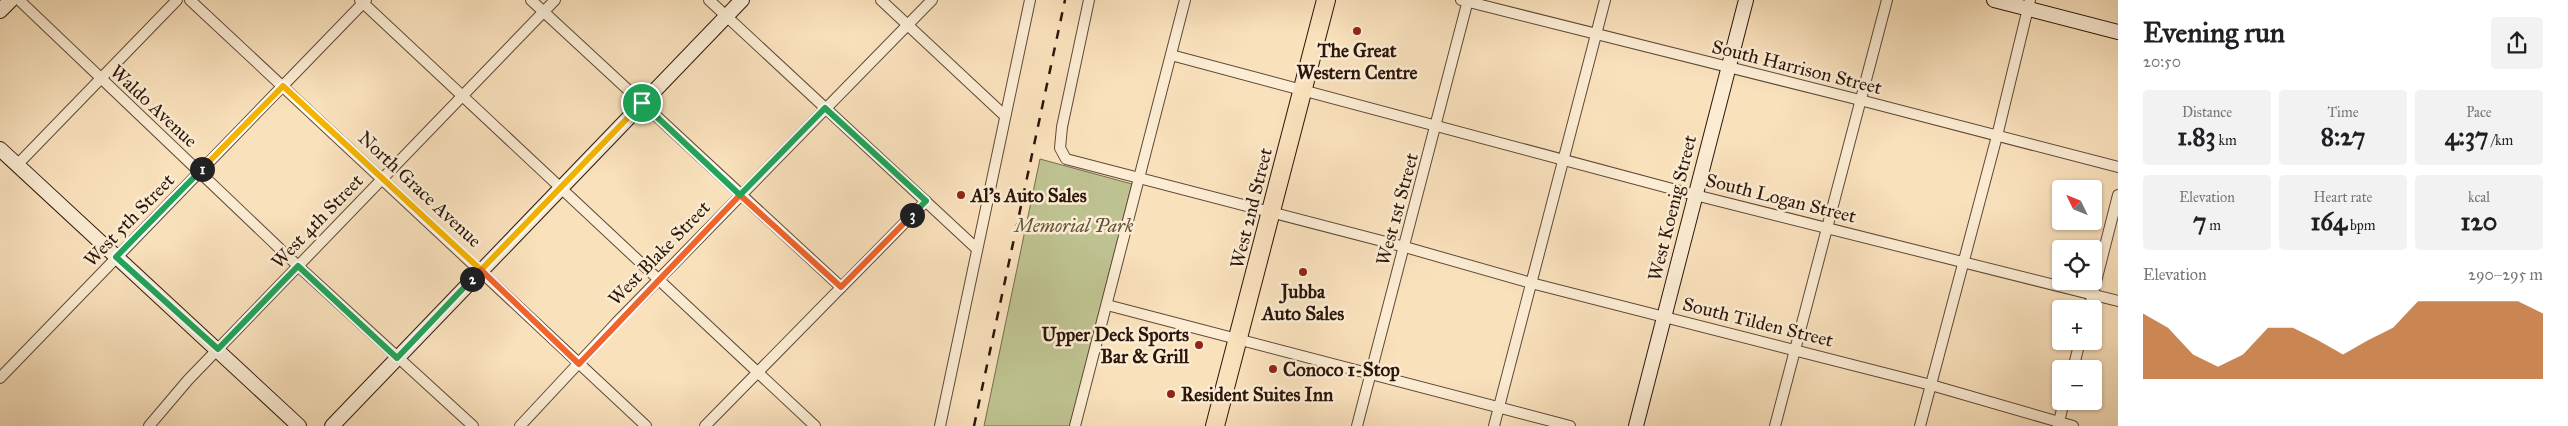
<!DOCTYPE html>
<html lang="en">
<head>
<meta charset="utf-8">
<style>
  :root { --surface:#fff; --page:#f2f2f2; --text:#202124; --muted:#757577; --accent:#b45309 }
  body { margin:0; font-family:"IM FELL Great Primer",serif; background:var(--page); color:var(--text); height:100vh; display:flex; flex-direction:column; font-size:19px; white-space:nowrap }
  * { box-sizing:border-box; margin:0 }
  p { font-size:16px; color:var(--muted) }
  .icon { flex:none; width:28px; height:28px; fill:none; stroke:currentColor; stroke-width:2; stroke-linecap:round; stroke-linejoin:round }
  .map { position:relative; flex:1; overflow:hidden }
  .drawer { display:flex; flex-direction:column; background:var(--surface); width:450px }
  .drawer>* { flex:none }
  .needle { width:32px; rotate:313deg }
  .fabs { position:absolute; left:2052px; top:180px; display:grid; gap:10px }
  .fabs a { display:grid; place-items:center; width:50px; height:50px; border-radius:5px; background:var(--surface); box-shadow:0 1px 4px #0004; font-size:25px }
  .pin { position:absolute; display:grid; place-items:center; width:42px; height:42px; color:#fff; margin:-21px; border:2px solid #fff; border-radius:50%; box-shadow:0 1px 5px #0007 }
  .km { position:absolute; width:25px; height:25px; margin:-12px; border-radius:50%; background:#222; color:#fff; font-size:14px; line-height:25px; text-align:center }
  .round { display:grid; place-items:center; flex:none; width:52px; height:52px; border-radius:5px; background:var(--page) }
  .overview { display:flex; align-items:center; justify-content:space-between; height:85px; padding:0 25px }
  h1 { font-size:28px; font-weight:800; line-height:38px }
  .stats { display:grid; grid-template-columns:repeat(3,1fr); gap:8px; height:85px; padding:5px 25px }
  .stats div { display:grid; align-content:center; border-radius:5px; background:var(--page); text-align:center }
  .stats b { font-size:25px; font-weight:800 }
  .stats small { font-size:14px; font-weight:400 }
  .stats p { font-size:14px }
  .chart { height:140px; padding:10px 25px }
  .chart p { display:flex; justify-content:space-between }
  .chart svg { width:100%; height:90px; margin-top:5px; fill:var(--accent); opacity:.7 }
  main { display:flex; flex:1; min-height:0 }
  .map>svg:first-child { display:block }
  .green { fill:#bec290; stroke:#756c4e }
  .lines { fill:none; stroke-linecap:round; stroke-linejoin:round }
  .street-casing { stroke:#5f4837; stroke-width:12 }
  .secondary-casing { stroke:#2c150b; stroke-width:16 }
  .highway-casing { stroke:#2c150b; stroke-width:20 }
  .street { stroke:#fbecd3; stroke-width:10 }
  .secondary { stroke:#fbecd3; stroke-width:14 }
  .highway { stroke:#f9e1bc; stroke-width:18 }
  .rail { stroke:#2c150b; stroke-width:2.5; stroke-dasharray:9 9; stroke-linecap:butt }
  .split-1-casing { stroke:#fff; stroke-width:10 }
  .split-2-casing { stroke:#fff; stroke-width:10 }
  .split-3-casing { stroke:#fff; stroke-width:10 }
  .split-4-casing { stroke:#fff; stroke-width:10 }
  .split-1 { stroke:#f5b400; stroke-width:6 }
  .split-2 { stroke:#22a559; stroke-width:6 }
  .split-3 { stroke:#f0652b; stroke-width:6 }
  .split-4 { stroke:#22a559; stroke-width:6 }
  .poi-dot { fill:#8f2418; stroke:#fbecd3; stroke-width:2 }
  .labels { text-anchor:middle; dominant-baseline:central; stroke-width:5; stroke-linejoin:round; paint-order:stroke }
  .poi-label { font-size:19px; font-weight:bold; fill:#2c150b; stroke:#fbecd3; text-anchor:start }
  .street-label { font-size:19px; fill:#2c150b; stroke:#fbecd3 }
  .park-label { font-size:19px; font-style:italic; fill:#5f523a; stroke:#fbecd3 }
</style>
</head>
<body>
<main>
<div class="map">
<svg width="2118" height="426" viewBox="0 0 2118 426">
  <rect width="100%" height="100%" fill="#f9e1bc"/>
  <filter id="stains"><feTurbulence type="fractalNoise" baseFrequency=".004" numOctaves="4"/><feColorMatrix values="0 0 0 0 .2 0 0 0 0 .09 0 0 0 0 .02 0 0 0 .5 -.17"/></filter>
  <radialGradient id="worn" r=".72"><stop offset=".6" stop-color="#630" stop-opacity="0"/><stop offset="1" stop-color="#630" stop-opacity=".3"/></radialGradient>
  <polygon class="green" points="1040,159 1132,184 1070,426 984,426"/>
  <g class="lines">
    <g class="street-casing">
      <g id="street">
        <polyline points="19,0 298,266 473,426"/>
        <polyline points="190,0 646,426"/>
        <polyline points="360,0 815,426"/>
        <polyline points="531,0 841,287"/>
        <polyline points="709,0 977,249"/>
        <polyline points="881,0 1005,116"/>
        <polyline points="1089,0 1062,127 1060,148 1066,159 1405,247 1531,283 1931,385 2073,426"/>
        <polyline points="1461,0 1860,100 2118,167"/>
        <polyline points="1171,55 1695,195 2118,301"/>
        <polyline points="17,165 177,0"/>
        <polyline points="1107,305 1570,426"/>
        <polyline points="2089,309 2118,195"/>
        <polyline points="2073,369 2080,341"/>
        <polyline points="0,378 366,0"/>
        <polyline points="149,426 188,380 555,0"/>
        <polyline points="520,426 617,322 932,0"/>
        <polyline points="705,426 926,201"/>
        <polyline points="940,426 1030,0"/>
        <polyline points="1075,426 1185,0"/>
        <polyline points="1357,426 1468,0"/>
        <polyline points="1494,426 1605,0"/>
        <polyline points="1775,426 1887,0"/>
        <polyline points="1920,426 1997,136 2030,0"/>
        <polyline points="2058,426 2064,401"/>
      </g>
    </g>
    <g class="secondary-casing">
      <g id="secondary">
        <polyline points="1994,0 2118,32"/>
        <polyline points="0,11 11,0"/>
        <polyline points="0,149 299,426"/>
        <polyline points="332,426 742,0"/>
        <polyline points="1636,426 1746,0"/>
      </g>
    </g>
    <g class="highway-casing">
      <polyline id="highway" points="1215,426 1326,0"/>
    </g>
    <use href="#street" class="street"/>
    <use href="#secondary" class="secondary"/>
    <use href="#highway" class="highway"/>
    <polyline class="rail" points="974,426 1065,0"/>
  </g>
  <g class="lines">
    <g class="split-1-casing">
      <polyline id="split-1" points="202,169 283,86 481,270 642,103"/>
    </g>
    <g class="split-2-casing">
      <polyline id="split-2" points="202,169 116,257 218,349 298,266 397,358 472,279"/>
    </g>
    <g class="split-3-casing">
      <polyline id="split-3" points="472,279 481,270 579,364 740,195 841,287 912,215"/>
    </g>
    <g class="split-4-casing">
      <polyline id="split-4" points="642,103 740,195 825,108 926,201 912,215"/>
    </g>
    <use href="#split-1" class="split-1"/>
    <use href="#split-2" class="split-2"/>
    <use href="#split-3" class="split-3"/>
    <use href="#split-4" class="split-4"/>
  </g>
  <g class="poi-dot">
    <circle cx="1357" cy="31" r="5"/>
    <circle cx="961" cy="195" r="5"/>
    <circle cx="1303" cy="272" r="5"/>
    <circle cx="1199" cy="345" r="5"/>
    <circle cx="1273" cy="369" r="5"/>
    <circle cx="1171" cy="394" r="5"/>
  </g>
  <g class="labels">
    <g class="poi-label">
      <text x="1357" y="50" text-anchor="middle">The Great<tspan x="1357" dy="22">Western Centre</tspan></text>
      <text x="971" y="195">Al's Auto Sales</text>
      <text x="1303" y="291" text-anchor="middle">Jubba<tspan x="1303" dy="22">Auto Sales</tspan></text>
      <text x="1189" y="334" text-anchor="end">Upper Deck Sports<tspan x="1189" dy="22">Bar &amp; Grill</tspan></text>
      <text x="1283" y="369">Conoco 1-Stop</text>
      <text x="1181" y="394">Resident Suites Inn</text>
    </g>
    <g class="street-label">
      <text transform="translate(1797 67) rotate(14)">South Harrison Street</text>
      <text transform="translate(154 106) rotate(43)">Waldo Avenue</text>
      <text transform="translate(420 189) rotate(43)">North Grace Avenue</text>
      <text transform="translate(1781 198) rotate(14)">South Logan Street</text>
      <text transform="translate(1251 208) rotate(-76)">West 2nd Street</text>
      <text transform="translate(1672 208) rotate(-76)">West Koenig Street</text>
      <text transform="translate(1397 209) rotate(-75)">West 1st Street</text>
      <text transform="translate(129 220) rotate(-46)">West 5th Street</text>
      <text transform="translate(317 221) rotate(-46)">West 4th Street</text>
      <text transform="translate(659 253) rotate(-46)">West Blake Street</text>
      <text transform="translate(1758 322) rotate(14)">South Tilden Street</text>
    </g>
    <g class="park-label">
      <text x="1074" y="225">Memorial Park</text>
    </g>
  </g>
  <rect width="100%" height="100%" filter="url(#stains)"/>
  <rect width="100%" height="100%" fill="url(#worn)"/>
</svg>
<div class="fabs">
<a><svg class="needle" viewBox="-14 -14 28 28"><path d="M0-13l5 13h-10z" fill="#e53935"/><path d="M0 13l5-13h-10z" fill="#757577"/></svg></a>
<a><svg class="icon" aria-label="locate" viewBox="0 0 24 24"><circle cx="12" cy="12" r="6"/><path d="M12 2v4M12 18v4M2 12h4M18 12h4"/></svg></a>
<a>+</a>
<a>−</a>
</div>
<div class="pin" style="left:642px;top:103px;background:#1e9e55"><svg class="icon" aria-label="arrive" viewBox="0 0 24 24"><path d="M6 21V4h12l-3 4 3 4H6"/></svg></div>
<b class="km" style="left:202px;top:169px">1</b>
<b class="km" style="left:472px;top:279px">2</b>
<b class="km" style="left:912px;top:215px">3</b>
</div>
<section class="drawer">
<div class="overview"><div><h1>Evening run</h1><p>20:50</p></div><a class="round"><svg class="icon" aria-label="share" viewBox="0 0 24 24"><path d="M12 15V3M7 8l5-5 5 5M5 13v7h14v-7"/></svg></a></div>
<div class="stats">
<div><p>Distance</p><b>1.83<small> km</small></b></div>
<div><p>Time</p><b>8:27</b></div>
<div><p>Pace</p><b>4:37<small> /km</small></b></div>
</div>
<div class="stats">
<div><p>Elevation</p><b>7<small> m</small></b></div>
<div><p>Heart rate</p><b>164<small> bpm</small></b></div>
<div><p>kcal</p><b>120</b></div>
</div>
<div class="chart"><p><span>Elevation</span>290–295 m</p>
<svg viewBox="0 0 160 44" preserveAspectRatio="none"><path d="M0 44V12L10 19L20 32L30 38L40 32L50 19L60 19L70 25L80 32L90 25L100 19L110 6L120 6L130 6L140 6L150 6L160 12V44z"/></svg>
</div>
</section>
</main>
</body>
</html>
